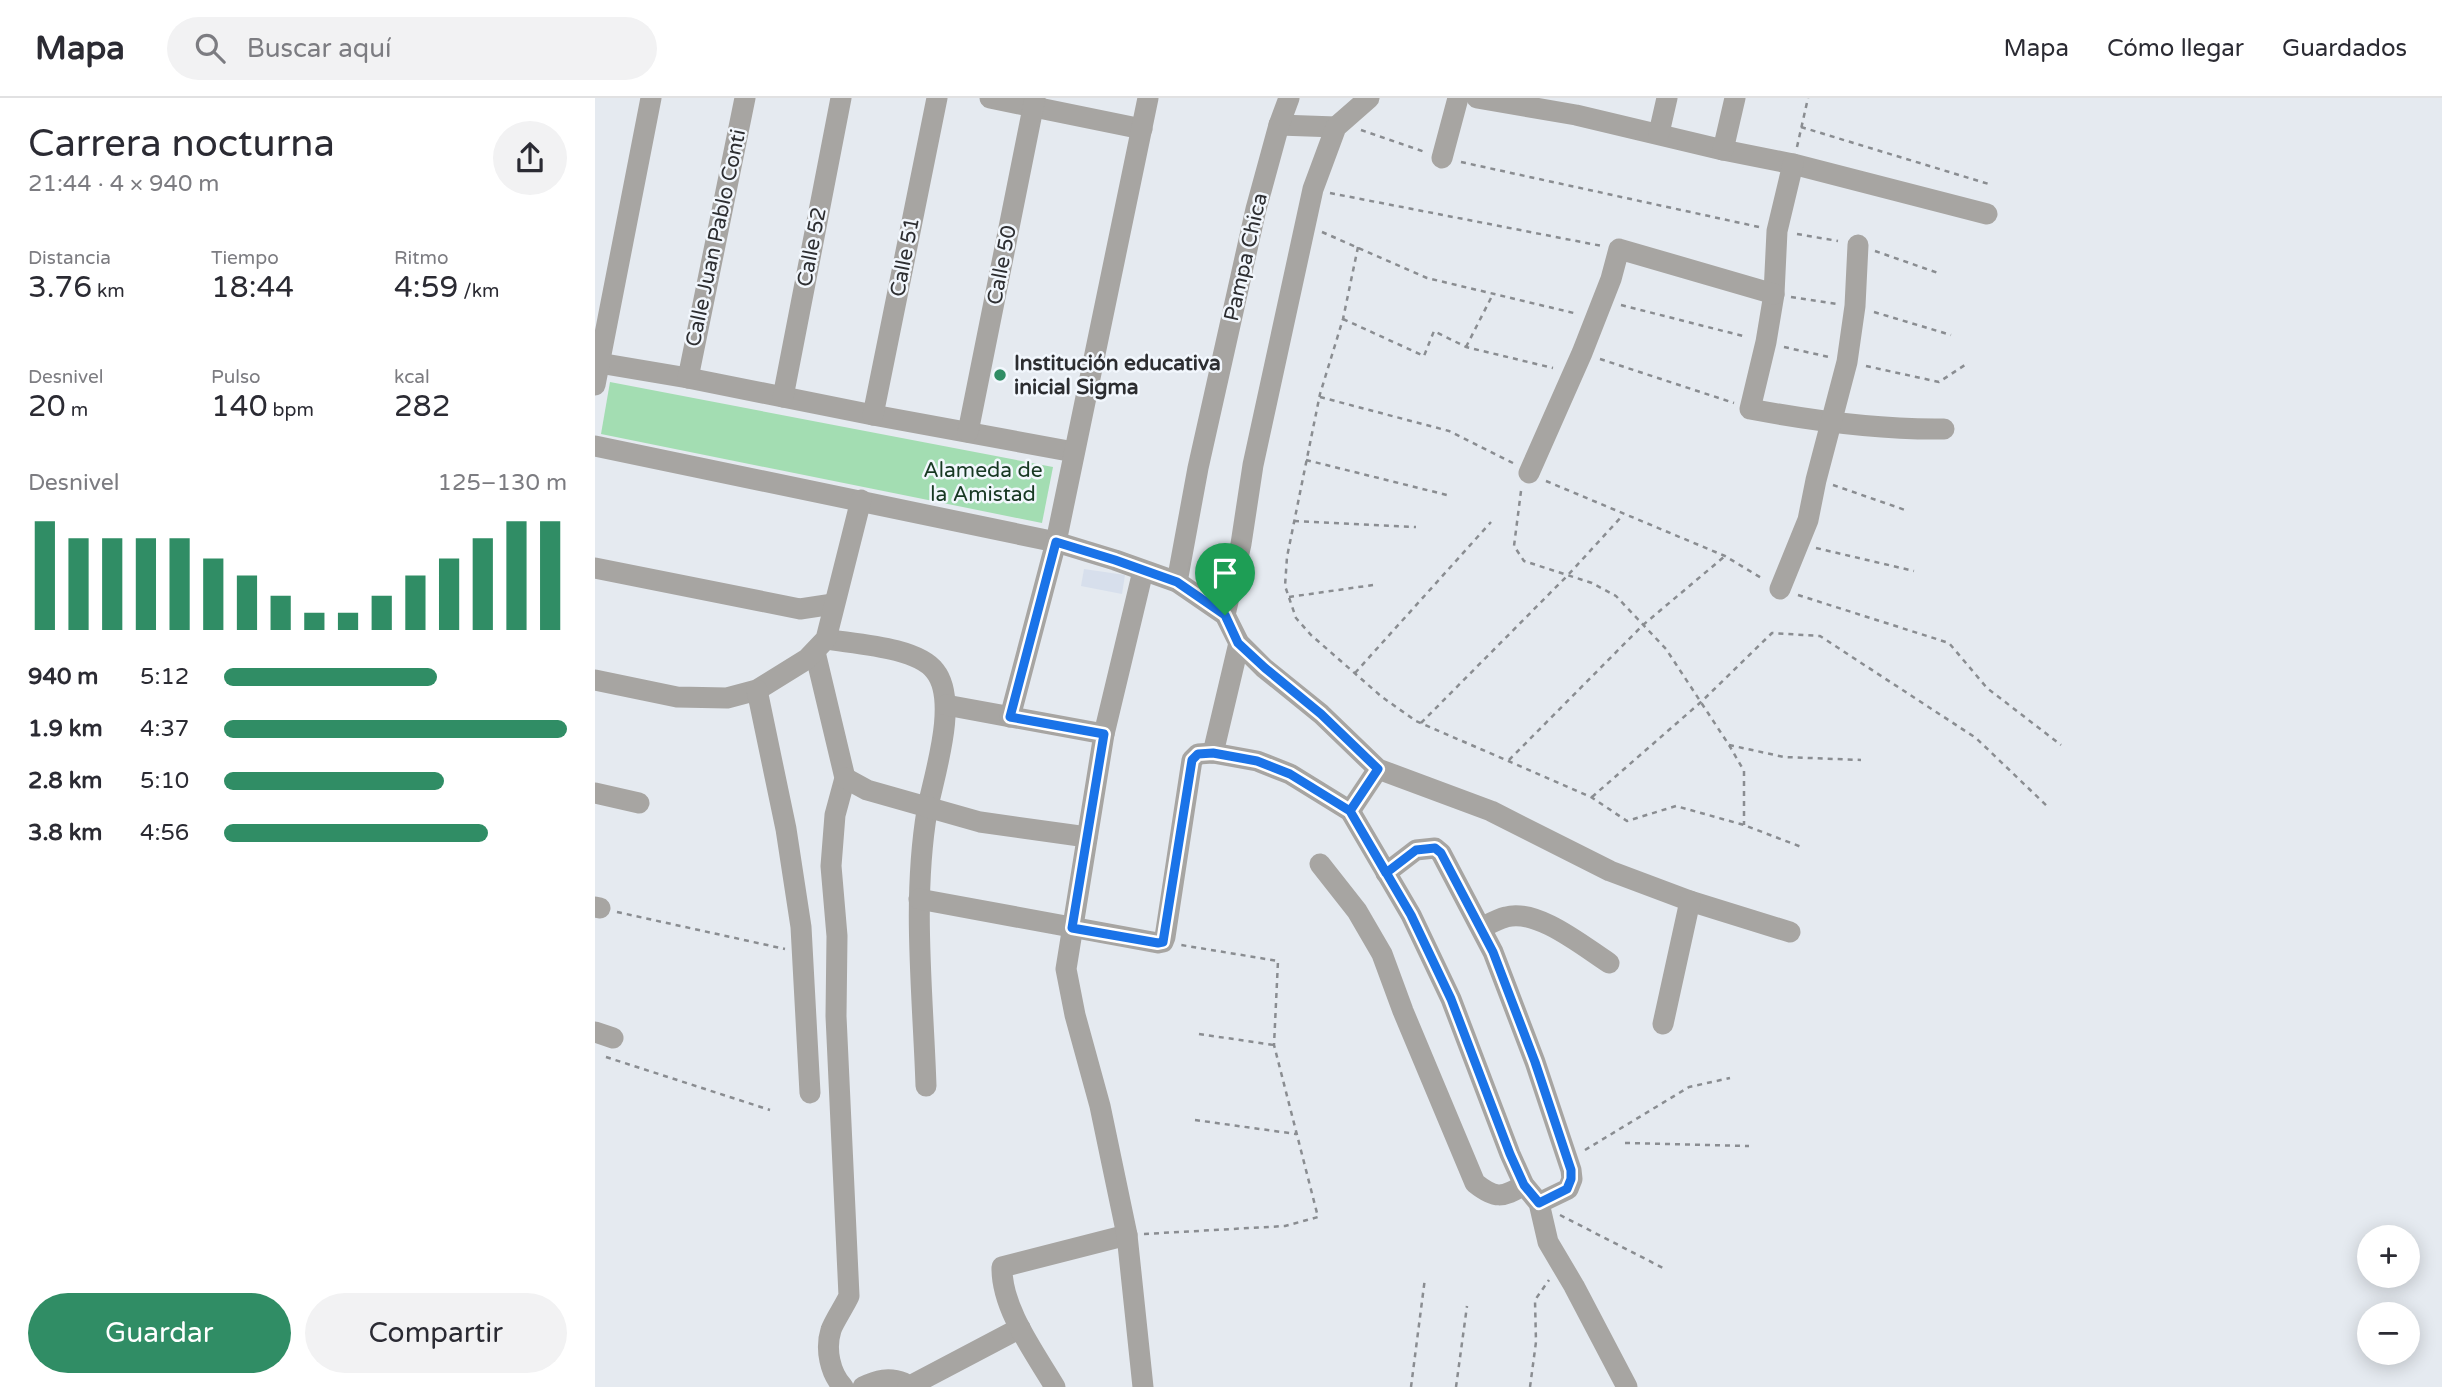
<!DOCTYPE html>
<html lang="es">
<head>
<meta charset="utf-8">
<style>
  :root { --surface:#fff; --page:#f2f2f3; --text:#2b2b33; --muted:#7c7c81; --line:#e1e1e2; --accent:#308d65 }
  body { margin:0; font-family:"Varela Round",sans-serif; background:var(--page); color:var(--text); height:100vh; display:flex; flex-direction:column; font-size:26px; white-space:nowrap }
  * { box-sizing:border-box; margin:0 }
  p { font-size:23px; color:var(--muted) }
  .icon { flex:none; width:38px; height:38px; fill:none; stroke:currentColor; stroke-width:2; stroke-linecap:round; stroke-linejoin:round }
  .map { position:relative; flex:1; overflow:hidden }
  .sheet { display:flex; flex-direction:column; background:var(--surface); width:595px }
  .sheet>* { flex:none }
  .fabs { position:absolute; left:1762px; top:1127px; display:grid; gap:14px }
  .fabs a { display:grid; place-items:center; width:63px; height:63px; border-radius:50%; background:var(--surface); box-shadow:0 4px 18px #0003; font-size:35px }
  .pin { position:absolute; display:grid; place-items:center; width:60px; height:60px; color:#fff; margin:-72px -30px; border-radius:50% 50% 50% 0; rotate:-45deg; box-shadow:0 0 7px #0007 }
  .pin .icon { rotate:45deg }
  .round { display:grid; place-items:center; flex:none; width:74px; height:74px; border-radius:37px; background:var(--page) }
  .head { display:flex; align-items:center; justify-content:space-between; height:119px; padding:0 28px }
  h1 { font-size:38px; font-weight:600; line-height:52px }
  .figures { display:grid; grid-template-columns:repeat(3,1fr); gap:10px; height:119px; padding:7px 28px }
  .figures div { display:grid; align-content:center }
  .figures b { font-size:30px; font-weight:600 }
  .figures small { font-size:19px; font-weight:400 }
  .figures p { font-size:19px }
  .chart { height:196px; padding:14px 28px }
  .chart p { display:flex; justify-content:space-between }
  .chart svg { width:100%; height:126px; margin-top:7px; stroke:var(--accent); stroke-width:6 }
  .button { display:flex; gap:14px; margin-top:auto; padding:14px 28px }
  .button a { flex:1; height:80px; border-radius:42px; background:var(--accent); color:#fff; font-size:28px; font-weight:600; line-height:80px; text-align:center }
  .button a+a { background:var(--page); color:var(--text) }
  ul { padding:0 28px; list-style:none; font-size:23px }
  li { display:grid; grid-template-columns:112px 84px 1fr; align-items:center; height:52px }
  li i { height:18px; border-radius:9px; background:var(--accent) }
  header { display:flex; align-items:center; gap:42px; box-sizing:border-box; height:98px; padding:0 35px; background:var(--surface); border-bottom:2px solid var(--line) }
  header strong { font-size:33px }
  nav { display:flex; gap:38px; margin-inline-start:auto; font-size:24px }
  .search { width:490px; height:63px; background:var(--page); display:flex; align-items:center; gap:18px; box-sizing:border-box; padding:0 24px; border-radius:38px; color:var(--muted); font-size:26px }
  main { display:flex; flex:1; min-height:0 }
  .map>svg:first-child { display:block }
  .built { fill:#d7dfec }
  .green { fill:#a3ddb2 }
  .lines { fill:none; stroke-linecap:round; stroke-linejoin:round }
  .path { stroke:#8a8d91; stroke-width:2.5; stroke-dasharray:5 5; stroke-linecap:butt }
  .minor { stroke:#a7a5a2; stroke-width:21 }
  .route-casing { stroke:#fff; stroke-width:14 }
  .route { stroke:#1a73e8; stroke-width:9 }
  .poi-dot { fill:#308d65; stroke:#f2f7fd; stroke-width:2.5 }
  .labels { text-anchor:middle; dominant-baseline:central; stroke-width:5; stroke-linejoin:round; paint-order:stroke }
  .street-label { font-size:21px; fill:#2d2e31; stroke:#f2f7fd }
  .poi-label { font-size:21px; font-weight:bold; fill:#2d2e31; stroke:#f2f7fd; text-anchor:start }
  .park-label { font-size:21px; fill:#173822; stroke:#f2f7fd }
</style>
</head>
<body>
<header>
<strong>Mapa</strong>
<div class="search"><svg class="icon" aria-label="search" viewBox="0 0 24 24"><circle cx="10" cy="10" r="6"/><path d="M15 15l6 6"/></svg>Buscar aquí</div>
<nav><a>Mapa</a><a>Cómo llegar</a><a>Guardados</a></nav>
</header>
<main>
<section class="sheet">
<div class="head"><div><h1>Carrera nocturna</h1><p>21:44 · 4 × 940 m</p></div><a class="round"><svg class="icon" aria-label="share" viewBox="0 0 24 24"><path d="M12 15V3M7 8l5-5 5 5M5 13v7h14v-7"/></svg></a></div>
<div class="figures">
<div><p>Distancia</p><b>3.76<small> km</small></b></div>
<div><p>Tiempo</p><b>18:44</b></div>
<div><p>Ritmo</p><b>4:59<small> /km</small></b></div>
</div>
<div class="figures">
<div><p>Desnivel</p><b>20<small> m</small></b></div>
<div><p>Pulso</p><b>140<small> bpm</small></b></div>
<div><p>kcal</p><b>282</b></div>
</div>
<div class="chart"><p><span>Desnivel</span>125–130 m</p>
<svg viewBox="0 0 160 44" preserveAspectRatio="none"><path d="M5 44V6M15 44V12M25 44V12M35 44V12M45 44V12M55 44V19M65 44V25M75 44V32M85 44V38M95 44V38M105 44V32M115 44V25M125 44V19M135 44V12M145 44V6M155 44V6"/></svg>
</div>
<ul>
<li><b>940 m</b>5:12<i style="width:62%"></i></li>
<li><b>1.9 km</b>4:37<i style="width:100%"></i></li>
<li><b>2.8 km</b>5:10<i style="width:64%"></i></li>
<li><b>3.8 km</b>4:56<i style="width:77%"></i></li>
</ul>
<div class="button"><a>Guardar</a><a>Compartir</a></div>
</section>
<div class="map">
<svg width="1847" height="1289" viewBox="0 0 1847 1289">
  <rect width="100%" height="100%" fill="#e5eaf0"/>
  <polygon class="built" points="489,471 530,477 527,496 486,488"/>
  <polygon class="green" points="15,284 458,369 447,425 6,336"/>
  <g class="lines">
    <g class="path">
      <polyline points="1206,29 1397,87"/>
      <polyline points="766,32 830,54"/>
      <polyline points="1202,49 1213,0"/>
      <polyline points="866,64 1164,129"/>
      <polyline points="735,95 1007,148"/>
      <polyline points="727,134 832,180 983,216"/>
      <polyline points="1202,136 1243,143"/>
      <polyline points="763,149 748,221 725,296 692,459 690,488 701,520 716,537 787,599 821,623 996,699 1032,723 1081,708 1149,727 1209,750"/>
      <polyline points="1280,153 1343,175"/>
      <polyline points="1196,199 1242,206"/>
      <polyline points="1026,207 1152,239"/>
      <polyline points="1279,214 1356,237"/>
      <polyline points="748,221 829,258 839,233 871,249 958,270"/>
      <polyline points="871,249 898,196"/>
      <polyline points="1189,249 1234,259"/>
      <polyline points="1005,261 1139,305"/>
      <polyline points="1271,268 1344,284 1373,265"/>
      <polyline points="725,299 854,333 918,365"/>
      <polyline points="711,362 856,398"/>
      <polyline points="951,383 1130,458 1168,481"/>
      <polyline points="1238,387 1313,413"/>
      <polyline points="926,393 919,448 929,463 997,485 1021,498 1071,551 1134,647 1149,673 1149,727"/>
      <polyline points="699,423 821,429"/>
      <polyline points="1221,450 1319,473"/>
      <polyline points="1203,497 1354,545 1392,590 1466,647"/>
      <polyline points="694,499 778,487"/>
      <polyline points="760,575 896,424"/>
      <polyline points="826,625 973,477 1028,417"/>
      <polyline points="1134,647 1189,659 1266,662"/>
      <polyline points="914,662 1048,527 1130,458"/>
      <polyline points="997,699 1106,604 1177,535 1225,538 1381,640 1453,709"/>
      <polyline points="22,814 190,851"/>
      <polyline points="604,936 679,947"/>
      <polyline points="11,959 175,1012"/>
      <polyline points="600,1022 701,1036"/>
      <polyline points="1030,1045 1154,1048"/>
      <polyline points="990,1052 1094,989 1135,980"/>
      <polyline points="965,1117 1070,1171"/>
      <polyline points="549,1136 690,1128 723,1119 679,947 683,863 586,847"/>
      <polyline points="816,1289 830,1180"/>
      <polyline points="861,1289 872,1208"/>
      <polyline points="935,1289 941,1244 940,1202 954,1182"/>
    </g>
    <g class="minor">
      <polyline points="395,0 547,31"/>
      <polyline points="882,0 981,17 1128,52 1198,66 1392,116"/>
      <polyline points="684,27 741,29"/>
      <polyline points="1064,35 1072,0"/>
      <polyline points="1128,52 1140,0"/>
      <polyline points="847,60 863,0"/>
      <path d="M 1198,66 L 1182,133 L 1179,196 L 1171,244 L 1155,311 C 1219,323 1284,332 1349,331"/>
      <polyline points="4,265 93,280 278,317 479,354"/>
      <polyline points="93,280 150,0"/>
      <polyline points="0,287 56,0"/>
      <polyline points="188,299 246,0"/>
      <polyline points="278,317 342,0"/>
      <polyline points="373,334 440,0"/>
      <polyline points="0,348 461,444 520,462 582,484 630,517 644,545 669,570 726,616 783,671 896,713 1015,773 1095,803 1195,834"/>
      <polyline points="934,375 987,255 1016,181 1024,151 1179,196"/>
      <polyline points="0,470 205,511 238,506"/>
      <polyline points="582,484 603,370 661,111 684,27 694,0"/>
      <polyline points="1185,491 1213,422 1221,382 1252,264 1260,208 1263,147"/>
      <polyline points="630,517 646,446 658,367 718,91 741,29 774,0"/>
      <path d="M 231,541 C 260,546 322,549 340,573 C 364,603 339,677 332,713 C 317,803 328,897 331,988"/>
      <path d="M 220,554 L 250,680 L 240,717 L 236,768 L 242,838 L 241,918 L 254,1198 C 250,1207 238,1225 236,1232 C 230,1251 235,1275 248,1289"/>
      <polyline points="0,582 82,599 132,600 162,592 212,561 231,541 266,402"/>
      <polyline points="162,592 191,731 206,829 215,995"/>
      <polyline points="351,607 509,636"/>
      <polyline points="415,619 461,444 553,0"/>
      <polyline points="618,655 644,545"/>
      <polyline points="250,680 272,692 385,724 492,739"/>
      <polyline points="0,695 44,705"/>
      <polyline points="755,713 783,671"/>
      <path d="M 725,766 L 762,813 L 787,856 L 808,913 L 880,1085 C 900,1101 907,1100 929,1087"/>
      <polyline points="791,775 821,752 840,750 846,755 898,854 940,964 976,1072 977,1081 973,1091 944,1105"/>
      <polyline points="324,801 563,845 568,844 570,839 597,662 603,656 618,655 662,663 695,676 755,713 816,817 856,901 915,1056 929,1087 944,1105 953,1144 979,1188 1032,1289"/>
      <polyline points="0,809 5,810"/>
      <path d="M 886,830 C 894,826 903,821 911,819 C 942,810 989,849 1014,865"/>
      <polyline points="1068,926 1095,803"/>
      <polyline points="0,934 18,940"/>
      <path d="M 268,1289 C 282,1282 294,1279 309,1285 L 311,1289"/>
      <polyline points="313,1289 425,1230"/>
      <path d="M 460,1289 C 440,1255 406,1210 407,1169 L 532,1137"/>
      <polyline points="548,1289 532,1137 505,1008 480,917 471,871 509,636 548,473"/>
    </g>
  </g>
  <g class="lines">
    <g class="route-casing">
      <polyline id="route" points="630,517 582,484 520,462 461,444 415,619 509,636 477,830 563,845 568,844 597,662 603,656 618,655 662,663 695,676 755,713 816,817 856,901 915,1056 929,1087 944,1105 972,1091 976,1081 976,1072 940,964 898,854 846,755 840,750 821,752 791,775 755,713 783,671 726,616 670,570 643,545 630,517"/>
    </g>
    <use href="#route" class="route"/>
  </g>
  <circle class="poi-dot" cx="405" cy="277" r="7"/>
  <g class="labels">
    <g class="street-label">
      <text transform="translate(121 140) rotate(-78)">Calle Juan Pablo Conti</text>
      <text transform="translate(217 149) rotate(-79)">Calle 52</text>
      <text transform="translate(310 159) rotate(-79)">Calle 51</text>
      <text transform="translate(651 159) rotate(-77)">Pampa Chica</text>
      <text transform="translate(407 167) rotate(-79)">Calle 50</text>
    </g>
    <g class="poi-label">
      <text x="419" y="265">Institución educativa<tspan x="419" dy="24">inicial Sigma</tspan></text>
    </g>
    <g class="park-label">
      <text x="388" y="372">Alameda de<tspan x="388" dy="24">la Amistad</tspan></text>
    </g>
  </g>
</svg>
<div class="fabs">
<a>+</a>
<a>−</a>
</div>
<div class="pin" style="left:630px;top:517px;background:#1e9e55"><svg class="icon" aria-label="arrive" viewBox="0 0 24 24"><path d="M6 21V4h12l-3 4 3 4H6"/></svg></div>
</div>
</main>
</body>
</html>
